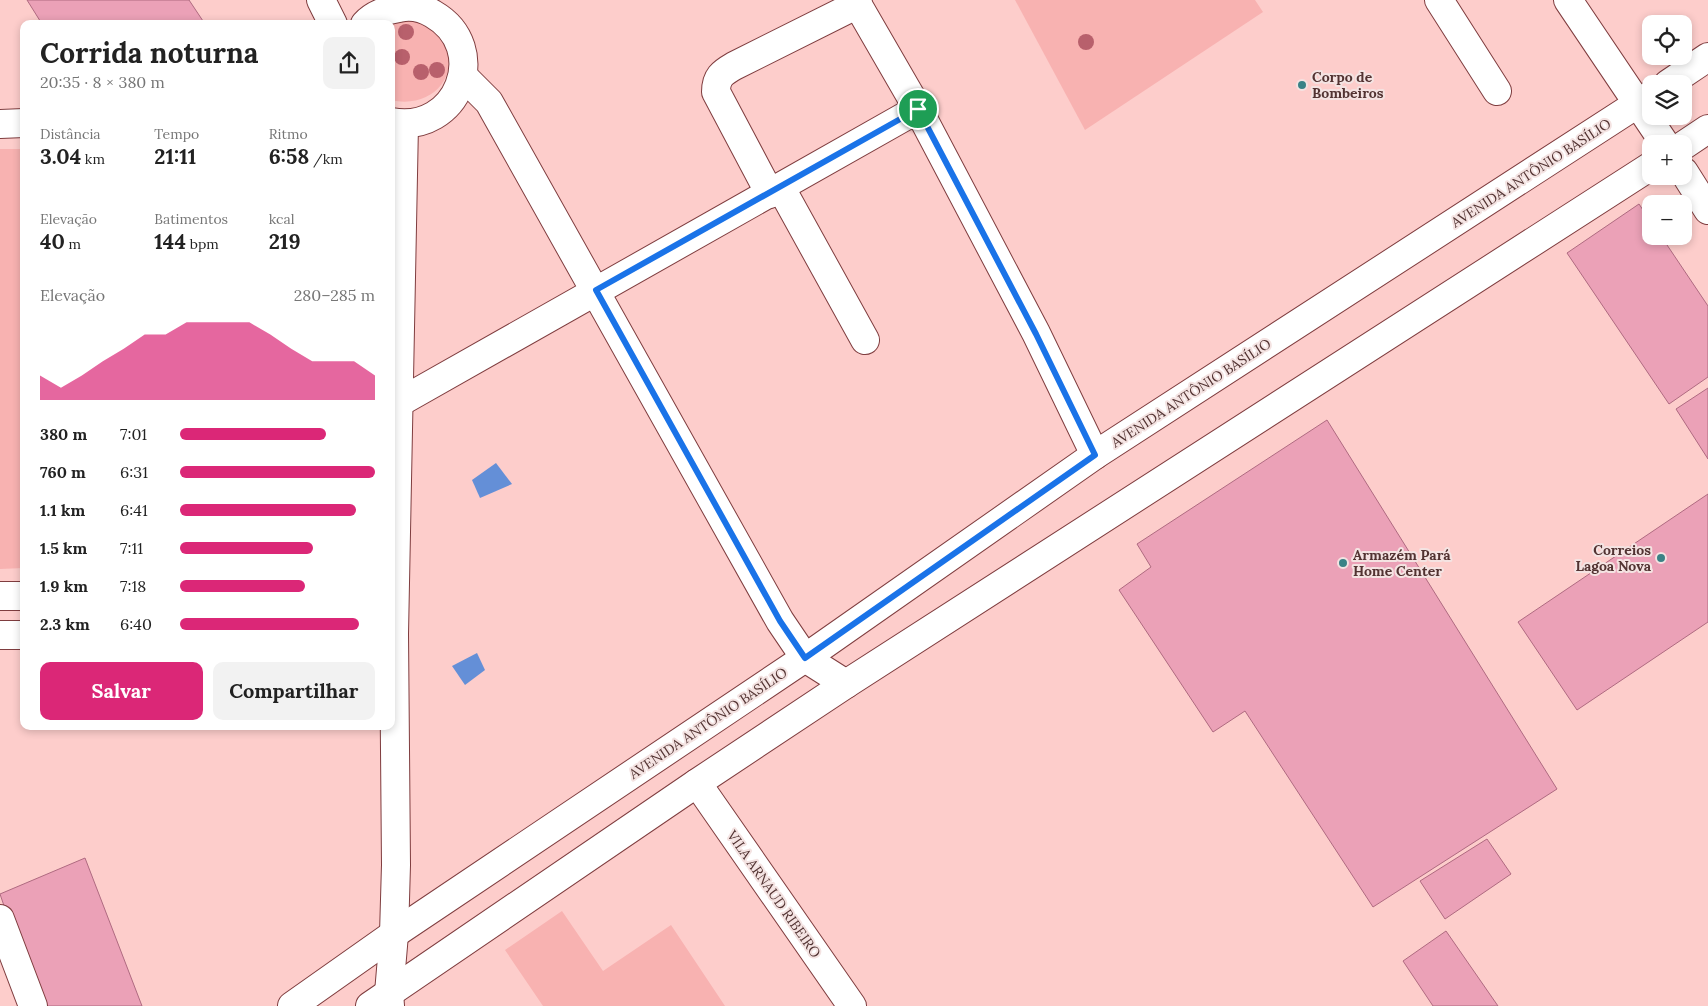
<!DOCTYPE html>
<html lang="pt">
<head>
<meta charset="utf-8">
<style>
  :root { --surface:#fff; --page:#f2f2f2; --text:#222; --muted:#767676; --accent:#db2777 }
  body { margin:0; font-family:Lora,serif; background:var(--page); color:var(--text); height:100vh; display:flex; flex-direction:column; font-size:19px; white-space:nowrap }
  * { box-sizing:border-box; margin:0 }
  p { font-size:16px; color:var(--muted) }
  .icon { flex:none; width:28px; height:28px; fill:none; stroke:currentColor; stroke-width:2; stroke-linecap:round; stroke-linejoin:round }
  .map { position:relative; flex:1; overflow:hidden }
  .sheet { position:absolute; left:20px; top:20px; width:375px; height:710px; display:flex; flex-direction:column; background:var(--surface); border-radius:10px; box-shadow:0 2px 8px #0003 }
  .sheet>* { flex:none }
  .buttons { position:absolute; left:1642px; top:15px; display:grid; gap:10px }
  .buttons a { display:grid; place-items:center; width:50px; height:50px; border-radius:10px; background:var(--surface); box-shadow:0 2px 8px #0003; font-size:25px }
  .pin { position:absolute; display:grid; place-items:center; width:42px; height:42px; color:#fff; margin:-21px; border:2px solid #fff; border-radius:50%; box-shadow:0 1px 5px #0007 }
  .round { display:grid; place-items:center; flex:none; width:52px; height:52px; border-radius:10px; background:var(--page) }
  .headline { display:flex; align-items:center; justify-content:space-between; height:85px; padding:0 20px }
  h1 { font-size:28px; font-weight:700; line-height:38px }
  .metrics { display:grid; grid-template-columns:repeat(3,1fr); gap:8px; height:85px; padding:5px 20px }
  .metrics div { display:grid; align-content:center }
  .metrics b { font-size:21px; font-weight:700 }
  .metrics small { font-size:14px; font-weight:400 }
  .metrics p { font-size:14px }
  .chart { height:140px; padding:10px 20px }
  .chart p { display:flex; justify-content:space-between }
  .chart svg { width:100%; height:90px; margin-top:5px; fill:var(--accent); opacity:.7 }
  .button { display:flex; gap:10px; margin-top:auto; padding:10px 20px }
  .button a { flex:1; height:58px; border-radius:10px; background:var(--accent); color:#fff; font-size:20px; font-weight:700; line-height:58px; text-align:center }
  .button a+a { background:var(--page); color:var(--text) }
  ul { padding:0 20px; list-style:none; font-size:16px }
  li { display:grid; grid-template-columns:80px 60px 1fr; align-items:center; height:38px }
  li i { height:12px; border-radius:6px; background:var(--accent) }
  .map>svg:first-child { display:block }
  .green { fill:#f8b2b1 }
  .water { fill:#648fd7 }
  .building { fill:#eba1b7; stroke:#af6a80 }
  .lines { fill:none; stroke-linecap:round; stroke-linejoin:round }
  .minor-casing { stroke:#7f3d3f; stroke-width:30 }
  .major-casing { stroke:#7f3d3f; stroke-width:30 }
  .minor { stroke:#fff; stroke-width:28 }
  .major { stroke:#fff; stroke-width:28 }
  .tree { fill:#b8606c }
  .route-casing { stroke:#fff; stroke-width:10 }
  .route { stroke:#1a73e8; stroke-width:6 }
  .poi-dot { fill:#3a8286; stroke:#f4e3e2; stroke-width:2 }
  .labels { text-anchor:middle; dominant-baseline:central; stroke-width:4; stroke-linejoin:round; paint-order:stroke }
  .poi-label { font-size:14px; font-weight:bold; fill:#523332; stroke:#f4e3e2; text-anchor:start }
  .street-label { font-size:14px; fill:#523332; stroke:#f4e3e2 }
</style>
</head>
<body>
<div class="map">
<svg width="1708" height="1006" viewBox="0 0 1708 1006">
  <rect width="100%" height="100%" fill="#fdcdcb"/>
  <g class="green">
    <polygon points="1015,0 1255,0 1263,12 1085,130"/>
    <path d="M 414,16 C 421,20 432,24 438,29 C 441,32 443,39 444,43 C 461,80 428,109 391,100 L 391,24 Z"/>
    <polygon points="0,149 24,149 24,568 0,569"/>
    <polygon points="562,911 603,971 671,925 725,1006 543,1006 505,950"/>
  </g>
  <g class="water">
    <polygon points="496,463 512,484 480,498 472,480"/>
    <polygon points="477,653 485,670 465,685 452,666"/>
  </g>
  <g class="building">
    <polygon points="27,0 189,0 205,24 42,24"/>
    <polygon points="1639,204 1651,222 1651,236 1661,236 1708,306 1708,377 1669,404 1567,253"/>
    <polygon points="1708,388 1708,459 1676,409"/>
    <polygon points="1327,420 1557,789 1373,907 1245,711 1213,732 1119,590 1151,567 1137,544"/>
    <polygon points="1708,494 1708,622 1577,710 1518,622"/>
    <polygon points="1487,839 1511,874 1445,919 1420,881"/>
    <polygon points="85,858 142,1006 38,1006 0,894"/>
    <polygon points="1446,931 1498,1006 1433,1006 1403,961"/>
  </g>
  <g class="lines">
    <g class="minor-casing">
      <g id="minor">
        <polyline points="321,0 333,24"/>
        <polyline points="855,0 918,109 1036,333 1095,455"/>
        <polyline points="1439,0 1497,91"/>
        <polyline points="1568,0 1665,144"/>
        <path d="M 365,24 C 374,14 387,10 399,8 C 411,5 423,8 433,14 C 492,48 458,135 391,122"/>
        <polyline points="463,76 489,102 780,621 805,658 846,684"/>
        <polyline points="0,124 24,123"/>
        <polyline points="1684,172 1708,210"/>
        <polyline points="781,188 865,340"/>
        <path d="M 770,194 L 716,92 C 716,77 722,73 734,66 L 858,4"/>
        <polyline points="400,402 918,109"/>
        <polyline points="0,596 24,596"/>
        <polyline points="0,635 24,635"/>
        <polyline points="697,783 852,1006"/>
        <polyline points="0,919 33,1006"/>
        <polyline points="390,1006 389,993 394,934 396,865 394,634 404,124"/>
      </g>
    </g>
    <g class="major-casing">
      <g id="major">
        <polyline points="1668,84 1708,57"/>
        <polyline points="1684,145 1708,129"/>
        <polyline points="292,1006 394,934 805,658 1095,455 1651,95"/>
        <polyline points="370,1006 697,783 846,684 1651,166"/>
      </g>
    </g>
    <use href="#minor" class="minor"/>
    <use href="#major" class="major"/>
  </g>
  <g class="tree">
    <circle cx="406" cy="32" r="8"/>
    <circle cx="1086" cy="42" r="8"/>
    <circle cx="402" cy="57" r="8"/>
    <circle cx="437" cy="70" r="8"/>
    <circle cx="421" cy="72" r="8"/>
  </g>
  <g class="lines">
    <g class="route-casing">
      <polygon id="route" points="918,109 1036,334 1095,455 805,658 780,621 596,290"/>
    </g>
    <use href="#route" class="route"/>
  </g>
  <g class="poi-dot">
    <circle cx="1302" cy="85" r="5"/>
    <circle cx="1661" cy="558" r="5"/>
    <circle cx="1343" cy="563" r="5"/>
  </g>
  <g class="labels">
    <g class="poi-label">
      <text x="1312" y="77">Corpo de<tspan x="1312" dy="16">Bombeiros</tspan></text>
      <text x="1651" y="550" text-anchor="end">Correios<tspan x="1651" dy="16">Lagoa Nova</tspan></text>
      <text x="1353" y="555">Armazém Pará<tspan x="1353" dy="16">Home Center</tspan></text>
    </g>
    <g class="street-label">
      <text transform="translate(1531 173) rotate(-33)">AVENIDA ANTÔNIO BASÍLIO</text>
      <text transform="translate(1191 393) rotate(-33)">AVENIDA ANTÔNIO BASÍLIO</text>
      <text transform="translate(708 723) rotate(-34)">AVENIDA ANTÔNIO BASÍLIO</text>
      <text transform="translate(774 894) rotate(55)">VILA ARNAUD RIBEIRO</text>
    </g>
  </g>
</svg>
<div class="buttons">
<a><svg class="icon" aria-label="locate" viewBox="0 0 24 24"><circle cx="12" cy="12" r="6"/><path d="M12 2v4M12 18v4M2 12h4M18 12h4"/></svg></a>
<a><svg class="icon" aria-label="layers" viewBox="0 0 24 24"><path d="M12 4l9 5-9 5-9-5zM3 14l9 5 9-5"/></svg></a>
<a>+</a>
<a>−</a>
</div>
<div class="pin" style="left:918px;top:109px;background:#1e9e55"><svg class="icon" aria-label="arrive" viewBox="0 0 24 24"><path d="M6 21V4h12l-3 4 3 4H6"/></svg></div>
<section class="sheet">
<div class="headline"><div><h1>Corrida noturna</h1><p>20:35 · 8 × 380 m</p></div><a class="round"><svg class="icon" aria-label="share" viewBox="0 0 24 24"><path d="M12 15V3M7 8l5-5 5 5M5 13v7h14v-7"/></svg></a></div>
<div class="metrics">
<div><p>Distância</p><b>3.04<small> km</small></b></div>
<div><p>Tempo</p><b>21:11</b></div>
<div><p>Ritmo</p><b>6:58<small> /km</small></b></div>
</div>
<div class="metrics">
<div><p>Elevação</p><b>40<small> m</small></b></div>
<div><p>Batimentos</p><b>144<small> bpm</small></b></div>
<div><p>kcal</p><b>219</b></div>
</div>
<div class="chart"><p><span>Elevação</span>280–285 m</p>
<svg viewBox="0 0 160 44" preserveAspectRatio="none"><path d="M0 44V32L10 38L20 32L30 25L40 19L50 12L60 12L70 6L80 6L90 6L100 6L110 12L120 19L130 25L140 25L150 25L160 32V44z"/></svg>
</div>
<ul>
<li><b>380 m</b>7:01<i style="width:75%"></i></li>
<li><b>760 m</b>6:31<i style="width:100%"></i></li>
<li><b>1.1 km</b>6:41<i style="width:90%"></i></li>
<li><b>1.5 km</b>7:11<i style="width:68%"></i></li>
<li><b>1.9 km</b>7:18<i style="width:64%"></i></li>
<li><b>2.3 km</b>6:40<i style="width:92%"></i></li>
</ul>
<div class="button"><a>Salvar</a><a>Compartilhar</a></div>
</section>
</div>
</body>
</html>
